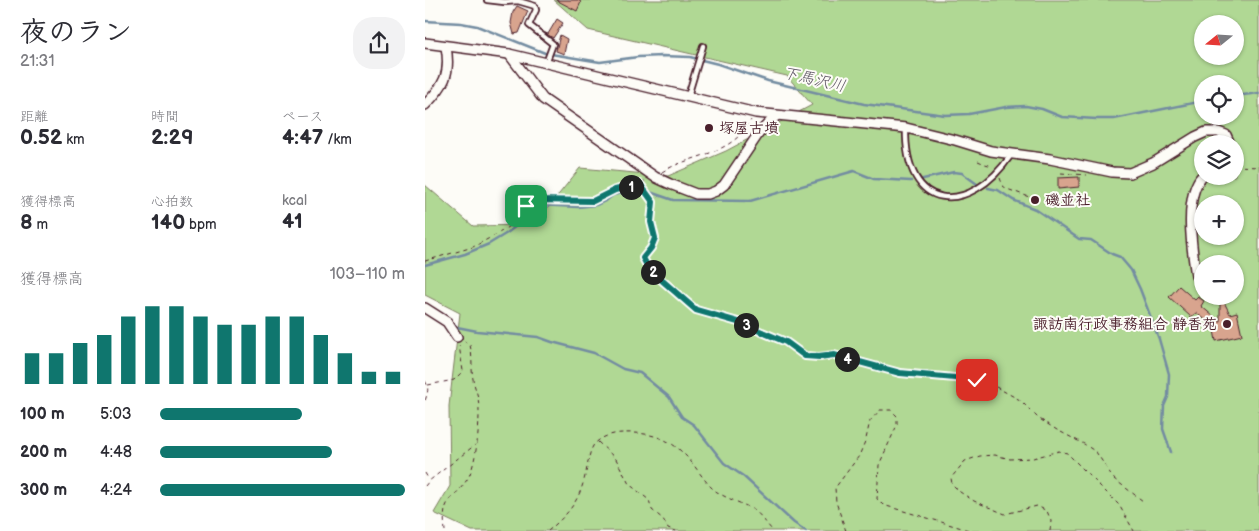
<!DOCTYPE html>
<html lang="ja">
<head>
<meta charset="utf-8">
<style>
  :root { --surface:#fff; --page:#f2f2f3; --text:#2b2b33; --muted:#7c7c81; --accent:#0f766e }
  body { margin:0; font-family:"Balsamiq Sans","Klee One",sans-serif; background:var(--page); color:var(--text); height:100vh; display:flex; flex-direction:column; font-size:19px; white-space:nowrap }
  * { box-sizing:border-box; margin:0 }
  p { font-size:16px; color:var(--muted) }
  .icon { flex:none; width:28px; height:28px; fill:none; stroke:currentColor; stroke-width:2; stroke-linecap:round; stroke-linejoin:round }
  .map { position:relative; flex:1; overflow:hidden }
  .drawer { display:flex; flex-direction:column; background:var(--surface); width:425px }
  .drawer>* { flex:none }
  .needle { width:32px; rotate:252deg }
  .buttons { position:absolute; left:769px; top:15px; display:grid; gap:10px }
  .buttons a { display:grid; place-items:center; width:50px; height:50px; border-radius:50%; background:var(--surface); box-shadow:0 1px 4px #0004; font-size:25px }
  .pin { position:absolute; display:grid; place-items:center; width:42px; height:42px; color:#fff; margin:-21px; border-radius:10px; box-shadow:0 2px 8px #0006 }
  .km { position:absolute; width:25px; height:25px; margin:-12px; border-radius:50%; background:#222; color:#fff; font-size:14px; line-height:25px; text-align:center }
  .round { display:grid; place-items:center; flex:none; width:52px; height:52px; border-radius:20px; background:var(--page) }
  .summary { display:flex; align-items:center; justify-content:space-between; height:85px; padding:0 20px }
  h1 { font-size:28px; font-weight:600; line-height:38px }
  .stats { display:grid; grid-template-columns:repeat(3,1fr); gap:8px; height:85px; padding:5px 20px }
  .stats div { display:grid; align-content:center }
  .stats b { font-size:21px; font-weight:600 }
  .stats small { font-size:14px; font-weight:400 }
  .stats p { font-size:14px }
  .chart { height:140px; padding:10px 20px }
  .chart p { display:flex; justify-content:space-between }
  .chart svg { width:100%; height:90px; margin-top:5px; stroke:var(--accent); stroke-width:6 }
  ul { padding:0 20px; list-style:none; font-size:16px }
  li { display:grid; grid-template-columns:80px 60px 1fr; align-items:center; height:38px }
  li i { height:12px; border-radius:6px; background:var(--accent) }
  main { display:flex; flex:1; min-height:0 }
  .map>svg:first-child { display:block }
  .green { fill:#b0d894; stroke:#7d7c60; fill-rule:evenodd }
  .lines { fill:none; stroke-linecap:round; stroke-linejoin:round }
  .stream { stroke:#738ca1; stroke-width:2.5 }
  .building { fill:#d8a48e; stroke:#4a1f2b }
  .lane-casing { stroke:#4a1f2b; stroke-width:8 }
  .street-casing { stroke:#4a1f2b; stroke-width:12 }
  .path { stroke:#4a1f2b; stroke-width:1; stroke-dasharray:4 4; stroke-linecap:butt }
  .lane { stroke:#fdfcf7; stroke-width:4.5 }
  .street { stroke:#fdfcf7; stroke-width:9 }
  .route-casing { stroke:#fff; stroke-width:10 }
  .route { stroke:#0f766e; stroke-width:6 }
  .poi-dot { fill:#4a1f2b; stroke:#fdfcf7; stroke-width:2 }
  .labels { text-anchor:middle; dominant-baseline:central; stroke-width:4; stroke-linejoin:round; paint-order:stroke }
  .poi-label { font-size:15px; font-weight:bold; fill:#4a1f2b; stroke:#fdfcf7; text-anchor:start }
  .water-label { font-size:16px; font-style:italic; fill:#5f5666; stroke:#fdfcf7 }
</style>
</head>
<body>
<main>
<section class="drawer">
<div class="summary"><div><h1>夜のラン</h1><p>21:31</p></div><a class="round"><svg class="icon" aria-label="share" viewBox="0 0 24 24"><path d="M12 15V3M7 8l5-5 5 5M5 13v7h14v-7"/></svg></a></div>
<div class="stats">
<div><p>距離</p><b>0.52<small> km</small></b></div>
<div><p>時間</p><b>2:29</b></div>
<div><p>ペース</p><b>4:47<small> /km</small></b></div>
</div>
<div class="stats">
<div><p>獲得標高</p><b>8<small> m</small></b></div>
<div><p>心拍数</p><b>140<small> bpm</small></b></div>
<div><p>kcal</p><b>41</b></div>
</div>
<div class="chart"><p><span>獲得標高</span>103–110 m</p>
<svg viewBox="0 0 160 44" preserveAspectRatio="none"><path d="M5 44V29M15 44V29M25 44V24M35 44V20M45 44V11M55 44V6M65 44V6M75 44V11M85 44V15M95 44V15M105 44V11M115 44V11M125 44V20M135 44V29M145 44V38M155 44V38"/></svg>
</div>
<ul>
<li><b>100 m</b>5:03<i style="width:58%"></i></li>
<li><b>200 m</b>4:48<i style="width:70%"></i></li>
<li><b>300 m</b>4:24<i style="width:100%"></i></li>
</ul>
</section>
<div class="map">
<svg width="834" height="531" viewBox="0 0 834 531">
  <rect width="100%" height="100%" fill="#fdfcf7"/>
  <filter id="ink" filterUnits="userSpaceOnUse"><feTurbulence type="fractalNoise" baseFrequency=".02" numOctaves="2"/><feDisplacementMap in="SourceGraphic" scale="10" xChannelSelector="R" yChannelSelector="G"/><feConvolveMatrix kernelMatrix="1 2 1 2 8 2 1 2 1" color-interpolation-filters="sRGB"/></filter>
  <g filter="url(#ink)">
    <path class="green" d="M 129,0 L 834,0 L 834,531 L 47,531 L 9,513 L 25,486 L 24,406 L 35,313 L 0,295 L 0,185 L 48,226 L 109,225 L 155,168 L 243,176 L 301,151 L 387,105 L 362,76 L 163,30 ZM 778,24 L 810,24 L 810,56 L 778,56 ZM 778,84 L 810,84 L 810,116 L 778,116 ZM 778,144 L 810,144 L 810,176 L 778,176 ZM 778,204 L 810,204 L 810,236 L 778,236 ZM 778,264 L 810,264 L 810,296 L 778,296 Z"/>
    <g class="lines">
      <g class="stream">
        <polyline points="0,21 36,23 52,26 120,53 175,62 213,57 237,56 265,57 293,64 343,81 439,104 520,115 544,114 581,107 601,106 617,109 637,117 672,119 689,119 778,101"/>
        <polyline points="810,96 834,93"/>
        <polyline points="498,179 529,172 537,173 552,184"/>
        <polyline points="563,188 573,190 588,200 610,209 654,239 666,240 687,254 695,257 706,270 715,289 734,339 744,374 743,397 739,406 738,429 746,452"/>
        <polyline points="0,265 40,254 64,244 82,233 91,226 105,207 112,205 153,207 171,205 182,200 188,195 216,189 248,200 325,201 429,171 449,179 486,181"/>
        <polyline points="27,322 32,327 52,331 113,337 127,342 169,353 198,369 215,373 244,397 257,417 269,425 299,463 318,476 369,523 381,531"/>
      </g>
    </g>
    <g class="building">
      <polygon points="131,0 153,0 156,2 152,11"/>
      <polygon points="92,6 103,11 94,33 89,34 86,23 88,12"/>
      <polygon points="132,19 138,23 128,38 120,33 123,34"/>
      <polygon points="135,35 142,39 139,54 131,51"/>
      <polygon points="654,177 654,187 633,189 633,178"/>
      <polygon points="754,286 770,300 773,297 779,301 776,306 795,322 795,303 799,302 805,314 812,312 817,335 791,341 788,325 771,313 766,317 744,297"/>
    </g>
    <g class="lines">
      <g class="lane-casing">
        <g id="lane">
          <polyline points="62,0 79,2 93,1 110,6 111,10 104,25 128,44 121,63"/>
          <polyline points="263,96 278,46"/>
          <path d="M 481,128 C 479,213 544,217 586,155"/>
        </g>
      </g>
      <g class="street-casing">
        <g id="street">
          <polyline points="0,43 84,54 331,113 481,128 530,140 566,151 625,159 687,172 705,173 728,163 770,137 781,132 793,132 801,135 805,144"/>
          <polyline points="84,54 118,99 230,177 245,184 271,194 283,194 291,191 299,185 334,133 351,116"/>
          <path d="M 0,105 C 19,86 26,74 21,47"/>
          <path d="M 771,276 C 767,250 758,195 778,175"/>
          <polyline points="0,308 22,322 32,337"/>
        </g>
      </g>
      <g class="path">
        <polyline points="553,161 560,164 568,166"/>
        <polyline points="810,166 834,167"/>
        <path d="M 237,172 C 261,157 294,156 315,135 C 319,131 323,125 326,120"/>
        <polyline points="636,173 662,175"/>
        <polyline points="575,178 578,186 582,189 607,198"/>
        <polyline points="215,184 228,202 226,222 230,238 226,248 219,254 218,258 224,269 271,310 313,322 361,342 380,356 393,357 409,355 459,370 514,378 552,380 571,387 595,400 613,418 632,430 659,444 671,452 689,479 718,501"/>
        <polyline points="0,261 48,247 74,233 90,222 101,206 111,200 167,201 190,190 215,184 219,183 219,180"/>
        <path d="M 0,381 C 5,388 2,394 0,401"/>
        <polyline points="3,385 29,380 38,371 34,345"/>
        <polyline points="173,442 191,459 204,484 224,500 227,510 238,519 243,528 251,531"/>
        <polyline points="0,473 4,480"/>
        <polyline points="0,486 4,481 50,445"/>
        <path d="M 20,531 C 16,495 28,503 43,478 C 52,463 56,415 53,398 C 52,392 49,386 48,379 C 46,368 48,357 45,345 L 39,341"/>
        <path d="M 123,531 C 143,514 154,502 160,476 C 163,466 163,455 168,446 C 174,437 188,433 198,433 C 223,432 243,437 260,455 C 270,465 277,478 287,488 C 299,499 317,502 330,511 C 337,516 342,525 348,531"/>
        <polyline points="421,531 411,502 410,488 434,456 441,439 445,421 455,410 466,410 472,416 472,425 454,465 452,499 458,505 547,531"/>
        <polyline points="625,531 626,521 622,511 612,506 580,514 549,501 535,492 527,484 526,478 540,461 555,456 570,455 585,459 608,458 634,451 642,453 694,505 709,531"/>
      </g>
      <use href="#lane" class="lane"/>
      <use href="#street" class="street"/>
    </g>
  </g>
  <g class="lines" filter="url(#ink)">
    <g class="route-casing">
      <polyline id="route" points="101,206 111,200 168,201 190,190 215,184 228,202 226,222 230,238 226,248 218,258 224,269 271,310 313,322 361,342 380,356 394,357 409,355 475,373 552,380"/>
    </g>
    <use href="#route" class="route"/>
  </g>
  <g class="poi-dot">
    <circle cx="284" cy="128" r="5"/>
    <circle cx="610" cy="200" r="5"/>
    <circle cx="802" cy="324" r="5"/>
  </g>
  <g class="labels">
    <g class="poi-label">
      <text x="294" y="128">塚屋古墳</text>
      <text x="620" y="200">磯並社</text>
      <text x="792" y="324" text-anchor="end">諏訪南行政事務組合 静香苑</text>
    </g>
    <g class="water-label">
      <text transform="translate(389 80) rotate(13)">下馬沢川</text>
    </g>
  </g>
</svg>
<div class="buttons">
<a><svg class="needle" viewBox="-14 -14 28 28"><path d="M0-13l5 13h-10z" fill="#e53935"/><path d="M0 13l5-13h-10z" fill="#7c7c81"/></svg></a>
<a><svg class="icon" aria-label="locate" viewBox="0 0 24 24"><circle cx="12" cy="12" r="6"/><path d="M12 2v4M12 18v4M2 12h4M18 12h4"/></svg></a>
<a><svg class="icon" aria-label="layers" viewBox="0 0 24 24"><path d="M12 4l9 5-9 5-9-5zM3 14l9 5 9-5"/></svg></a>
<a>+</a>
<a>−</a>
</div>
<div class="pin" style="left:101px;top:206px;background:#1e9e55"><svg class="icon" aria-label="arrive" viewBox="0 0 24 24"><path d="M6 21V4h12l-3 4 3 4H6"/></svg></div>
<div class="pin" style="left:552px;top:380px;background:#d93025"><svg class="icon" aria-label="check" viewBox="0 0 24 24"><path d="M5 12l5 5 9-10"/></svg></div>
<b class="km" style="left:206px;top:187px">1</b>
<b class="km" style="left:228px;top:272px">2</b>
<b class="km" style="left:321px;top:325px">3</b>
<b class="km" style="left:422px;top:359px">4</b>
</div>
</main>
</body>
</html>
